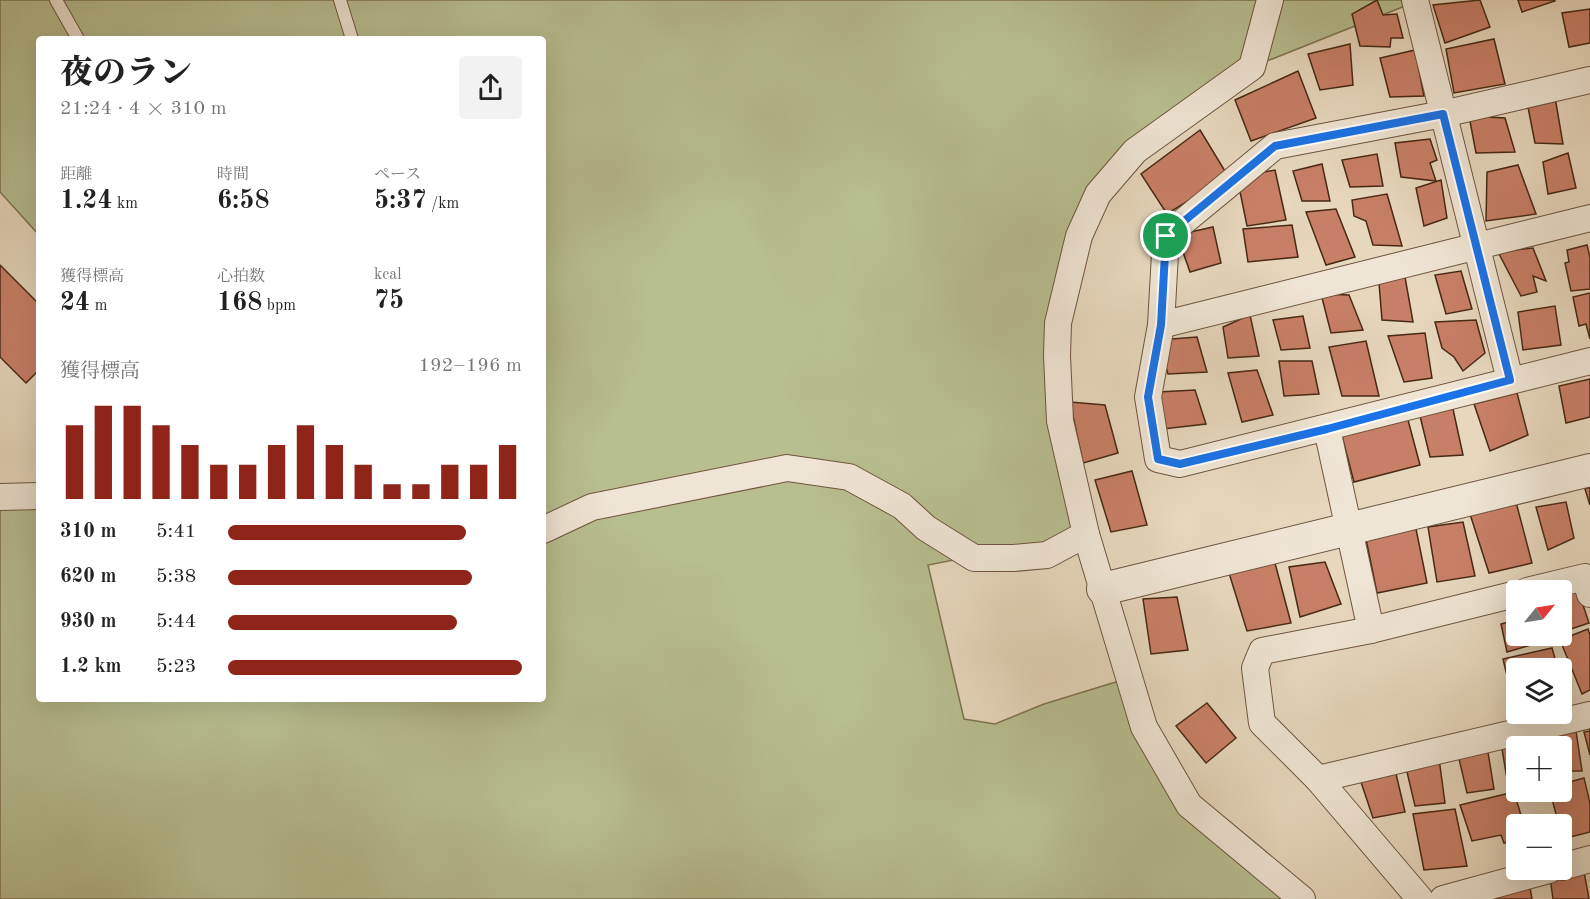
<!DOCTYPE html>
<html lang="ja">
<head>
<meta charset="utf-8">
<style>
  :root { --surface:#fff; --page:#f2f2f2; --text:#222; --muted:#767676; --accent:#8f2418 }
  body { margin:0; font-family:"Old Standard TT","Noto Serif JP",serif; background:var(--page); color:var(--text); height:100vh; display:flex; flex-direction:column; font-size:22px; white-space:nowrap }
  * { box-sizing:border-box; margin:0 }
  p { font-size:20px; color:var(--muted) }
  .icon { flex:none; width:33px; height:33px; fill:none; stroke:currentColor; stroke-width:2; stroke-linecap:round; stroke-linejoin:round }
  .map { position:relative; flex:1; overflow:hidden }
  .side { position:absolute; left:36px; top:36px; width:510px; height:666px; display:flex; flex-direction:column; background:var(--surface); border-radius:6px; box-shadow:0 6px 24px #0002 }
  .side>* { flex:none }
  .needle { width:39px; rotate:60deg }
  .buttons { position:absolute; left:1506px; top:580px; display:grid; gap:12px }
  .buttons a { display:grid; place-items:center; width:66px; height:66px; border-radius:6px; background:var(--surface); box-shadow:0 6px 24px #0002; font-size:30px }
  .pin { position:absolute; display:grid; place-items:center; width:51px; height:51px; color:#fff; margin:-26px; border:3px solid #fff; border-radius:50%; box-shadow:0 2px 6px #0007 }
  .round { display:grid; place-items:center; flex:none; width:63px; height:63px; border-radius:6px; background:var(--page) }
  .summary { display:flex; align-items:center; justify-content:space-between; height:102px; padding:0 24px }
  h1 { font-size:33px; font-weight:800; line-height:45px }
  .metrics { display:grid; grid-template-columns:repeat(3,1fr); gap:9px; height:102px; padding:6px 24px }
  .metrics div { display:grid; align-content:center }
  .metrics b { font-size:26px; font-weight:800 }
  .metrics small { font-size:16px; font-weight:400 }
  .metrics p { font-size:16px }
  .chart { height:168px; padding:12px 24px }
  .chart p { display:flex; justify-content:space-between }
  .chart svg { width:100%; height:108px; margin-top:6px; stroke:var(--accent); stroke-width:6 }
  ul { padding:0 24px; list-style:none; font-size:20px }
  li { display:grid; grid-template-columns:96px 72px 1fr; align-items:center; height:45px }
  li i { height:15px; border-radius:8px; background:var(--accent) }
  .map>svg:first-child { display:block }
  .green { fill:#b7be90; stroke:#807452; stroke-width:1.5 }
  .building { fill:#c87f67; stroke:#482915; stroke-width:1.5 }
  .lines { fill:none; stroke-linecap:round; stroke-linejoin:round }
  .service-casing { stroke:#70543f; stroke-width:14 }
  .minor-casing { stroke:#70543f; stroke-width:28 }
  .tertiary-casing { stroke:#70543f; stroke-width:34 }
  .service { stroke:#efe5d4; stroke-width:12 }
  .minor { stroke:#efe5d4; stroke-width:26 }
  .tertiary { stroke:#efe5d4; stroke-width:32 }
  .route-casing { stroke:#fff; stroke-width:12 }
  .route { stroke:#1a73e8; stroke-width:8 }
</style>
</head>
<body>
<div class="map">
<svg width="1590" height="899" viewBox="0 0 1590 899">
  <rect width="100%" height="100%" fill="#e7d7bd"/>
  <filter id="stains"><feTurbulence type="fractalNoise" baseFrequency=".00333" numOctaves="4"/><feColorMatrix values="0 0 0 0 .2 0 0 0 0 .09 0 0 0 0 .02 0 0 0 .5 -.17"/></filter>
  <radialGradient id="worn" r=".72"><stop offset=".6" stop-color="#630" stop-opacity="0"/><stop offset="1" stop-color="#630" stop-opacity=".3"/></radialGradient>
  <polygon class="green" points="0,0 1420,0 1252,67 1097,194 1058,323 1086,534 928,565 964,719 995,724 1044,704 1129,678 1187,802 1303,899 0,899 0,497 39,496 39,699 543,699 543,39 39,39 39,235 0,192"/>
  <g class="building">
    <polygon points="1377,0 1383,15 1397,14 1403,38 1391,38 1390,47 1360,46 1352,14"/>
    <polygon points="1480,0 1490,27 1445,43 1433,5"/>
    <polygon points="1518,0 1554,0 1555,1 1522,12"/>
    <polygon points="1590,9 1590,43 1569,47 1562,13"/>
    <polygon points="1494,39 1505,84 1454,93 1446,49"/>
    <polygon points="1350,44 1353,85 1320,90 1308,54"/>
    <polygon points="1415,50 1424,96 1390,97 1380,58"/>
    <polygon points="1298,71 1316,118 1251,141 1235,100"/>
    <polygon points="1555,97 1563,144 1535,143 1527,102"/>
    <polygon points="1469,116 1505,118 1515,152 1476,153"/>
    <polygon points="1200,130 1228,176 1167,214 1141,174"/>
    <polygon points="1430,139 1437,160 1430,163 1436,181 1401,177 1395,143"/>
    <polygon points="1568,153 1576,188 1548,194 1543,162"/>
    <polygon points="1377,154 1383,186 1350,187 1342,160"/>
    <polygon points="1322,164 1330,201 1302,201 1293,171"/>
    <polygon points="1518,165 1536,214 1486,221 1487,172"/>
    <polygon points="1275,170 1286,220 1247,226 1237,177"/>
    <polygon points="1441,180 1447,218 1424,226 1416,188"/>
    <polygon points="1387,194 1402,246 1373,245 1366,221 1354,216 1352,200"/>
    <polygon points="1336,209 1355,257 1326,265 1306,212"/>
    <polygon points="1292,225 1298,257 1248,262 1243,229"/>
    <polygon points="1213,227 1221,263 1190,272 1177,235"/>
    <polygon points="1587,245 1590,257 1590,289 1571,291 1565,263 1569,262 1567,250"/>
    <polygon points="1533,248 1546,281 1533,276 1537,292 1521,296 1498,252"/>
    <polygon points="0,265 39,304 39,370 26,383 0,357"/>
    <polygon points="1461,271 1472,309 1446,314 1435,275"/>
    <polygon points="1405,277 1413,322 1382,320 1379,283"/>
    <polygon points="1590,293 1590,339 1586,324 1579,326 1573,297"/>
    <polygon points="1321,294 1349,295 1363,330 1331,333"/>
    <polygon points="1555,306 1561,345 1523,350 1518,312"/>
    <polygon points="1250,315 1259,356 1228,358 1223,327"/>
    <polygon points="1303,316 1310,348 1281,350 1273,320"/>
    <polygon points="1476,320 1485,353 1463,371 1454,357 1442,348 1435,322"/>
    <polygon points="1425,333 1432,378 1404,382 1388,336"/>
    <polygon points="1197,337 1207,372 1168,374 1158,340"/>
    <polygon points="1366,341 1379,396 1342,396 1329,347"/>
    <polygon points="1279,361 1312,361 1319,394 1284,396"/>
    <polygon points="1257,370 1273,415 1242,422 1228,373"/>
    <polygon points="1590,379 1590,417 1566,423 1559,386"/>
    <polygon points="1195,390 1206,424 1163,429 1158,392"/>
    <polygon points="1517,393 1528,435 1490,451 1474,404"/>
    <polygon points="1070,402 1105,405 1118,453 1083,463"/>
    <polygon points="1453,409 1463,455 1430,457 1420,416"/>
    <polygon points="1408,420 1420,465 1354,482 1342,436"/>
    <polygon points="1132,471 1147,525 1111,532 1095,480"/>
    <polygon points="1590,487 1590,505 1585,489"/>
    <polygon points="1516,502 1532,563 1489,573 1469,511"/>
    <polygon points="1566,502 1574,538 1548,550 1536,507"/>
    <polygon points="1463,522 1475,576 1437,582 1428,527"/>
    <polygon points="1416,529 1427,583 1377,593 1366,539"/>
    <polygon points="1325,562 1341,604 1300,617 1289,567"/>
    <polygon points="1275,563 1291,623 1247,631 1229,573"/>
    <polygon points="1576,584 1589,623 1562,632 1562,591"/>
    <polygon points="1177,597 1188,650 1151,654 1143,599"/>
    <polygon points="1516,620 1516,636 1544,636 1545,641 1507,652 1501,624"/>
    <polygon points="1588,629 1590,635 1590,690 1582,694 1560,640"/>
    <polygon points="1552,648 1558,669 1516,669 1516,713 1503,659"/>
    <polygon points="1562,683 1567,704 1562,705"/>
    <polygon points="1207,703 1236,738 1206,763 1176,726"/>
    <polygon points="1590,718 1590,755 1584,732 1590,731 1587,719"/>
    <polygon points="1576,731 1582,771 1562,771 1562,747 1540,747 1539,738"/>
    <polygon points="1528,737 1530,747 1516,747 1516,784 1508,785 1501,743"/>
    <polygon points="1486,740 1494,789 1467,793 1456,746"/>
    <polygon points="1438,751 1445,803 1415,806 1404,759"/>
    <polygon points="1393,761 1405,812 1373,818 1357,770"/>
    <polygon points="1584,778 1590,803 1590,832 1562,839 1562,825 1559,825 1550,792 1562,792 1562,784"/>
    <polygon points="1514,792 1524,825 1516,825 1516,840 1504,843 1501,835 1472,841 1460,805"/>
    <polygon points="1455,809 1467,866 1424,870 1413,814"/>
    <polygon points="1582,861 1589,899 1553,899 1549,870"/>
    <polygon points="1528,876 1532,899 1484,899"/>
  </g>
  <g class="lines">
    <g class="service-casing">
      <g id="service">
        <polyline points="56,0 78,39"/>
        <polyline points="340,0 352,39"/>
      </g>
    </g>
    <g class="minor-casing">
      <g id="minor">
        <polyline points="1270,0 1252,67 1135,151 1098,194 1079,236 1058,323 1057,356 1060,421 1086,534 1144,727 1189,805 1302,899"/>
        <polyline points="1415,0 1510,380"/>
        <polyline points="1590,80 1443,114 1275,146 1166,236 1161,325 1148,397 1158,459 1180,464 1590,361"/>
        <polyline points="1161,325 1590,218"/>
        <polyline points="1327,429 1371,630"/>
        <polyline points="0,497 39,496"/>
        <polyline points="543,530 592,507 787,468 849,477 902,506 926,528 974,558 1014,558 1047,555 1086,534"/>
        <polyline points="1527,591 1585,577 1590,594"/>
        <polyline points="1318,779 1590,715"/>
        <polyline points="1562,867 1590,859"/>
        <polyline points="1420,899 1318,779 1262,723 1255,668 1262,651 1371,630 1516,594"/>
        <polyline points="1443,899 1549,870"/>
      </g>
    </g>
    <g class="tertiary-casing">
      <polyline id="tertiary" points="1103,589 1590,470"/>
    </g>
    <use href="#service" class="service"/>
    <use href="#minor" class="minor"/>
    <use href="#tertiary" class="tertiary"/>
  </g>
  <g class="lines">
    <g class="route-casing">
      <polygon id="route" points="1443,114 1510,380 1327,429 1180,464 1158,459 1148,397 1161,325 1166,236 1275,146"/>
    </g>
    <use href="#route" class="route"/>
  </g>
  <rect width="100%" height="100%" filter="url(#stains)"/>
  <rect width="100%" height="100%" fill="url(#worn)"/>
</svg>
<div class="buttons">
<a><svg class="needle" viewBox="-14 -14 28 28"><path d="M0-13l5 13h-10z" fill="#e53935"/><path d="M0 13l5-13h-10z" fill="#767676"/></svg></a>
<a><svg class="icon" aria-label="layers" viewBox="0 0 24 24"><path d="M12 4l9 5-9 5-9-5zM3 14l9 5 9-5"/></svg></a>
<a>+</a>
<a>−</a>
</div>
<div class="pin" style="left:1166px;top:236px;background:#1e9e55"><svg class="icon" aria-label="arrive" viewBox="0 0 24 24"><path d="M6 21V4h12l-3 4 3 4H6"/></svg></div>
<section class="side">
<div class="summary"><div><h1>夜のラン</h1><p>21:24 · 4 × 310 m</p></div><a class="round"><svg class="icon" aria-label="share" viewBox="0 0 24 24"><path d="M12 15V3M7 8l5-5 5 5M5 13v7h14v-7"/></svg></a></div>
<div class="metrics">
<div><p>距離</p><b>1.24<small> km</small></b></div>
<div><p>時間</p><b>6:58</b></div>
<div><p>ペース</p><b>5:37<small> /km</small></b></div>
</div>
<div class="metrics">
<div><p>獲得標高</p><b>24<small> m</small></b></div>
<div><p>心拍数</p><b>168<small> bpm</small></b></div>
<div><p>kcal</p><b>75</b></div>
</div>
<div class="chart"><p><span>獲得標高</span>192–196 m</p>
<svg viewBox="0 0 160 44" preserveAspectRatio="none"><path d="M5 44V14M15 44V6M25 44V6M35 44V14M45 44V22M55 44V30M65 44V30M75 44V22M85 44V14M95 44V22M105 44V30M115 44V38M125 44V38M135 44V30M145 44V30M155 44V22"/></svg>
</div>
<ul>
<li><b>310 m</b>5:41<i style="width:81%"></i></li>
<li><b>620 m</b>5:38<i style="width:83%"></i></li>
<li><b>930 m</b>5:44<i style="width:78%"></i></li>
<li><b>1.2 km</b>5:23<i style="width:100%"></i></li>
</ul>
</section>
</div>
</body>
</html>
